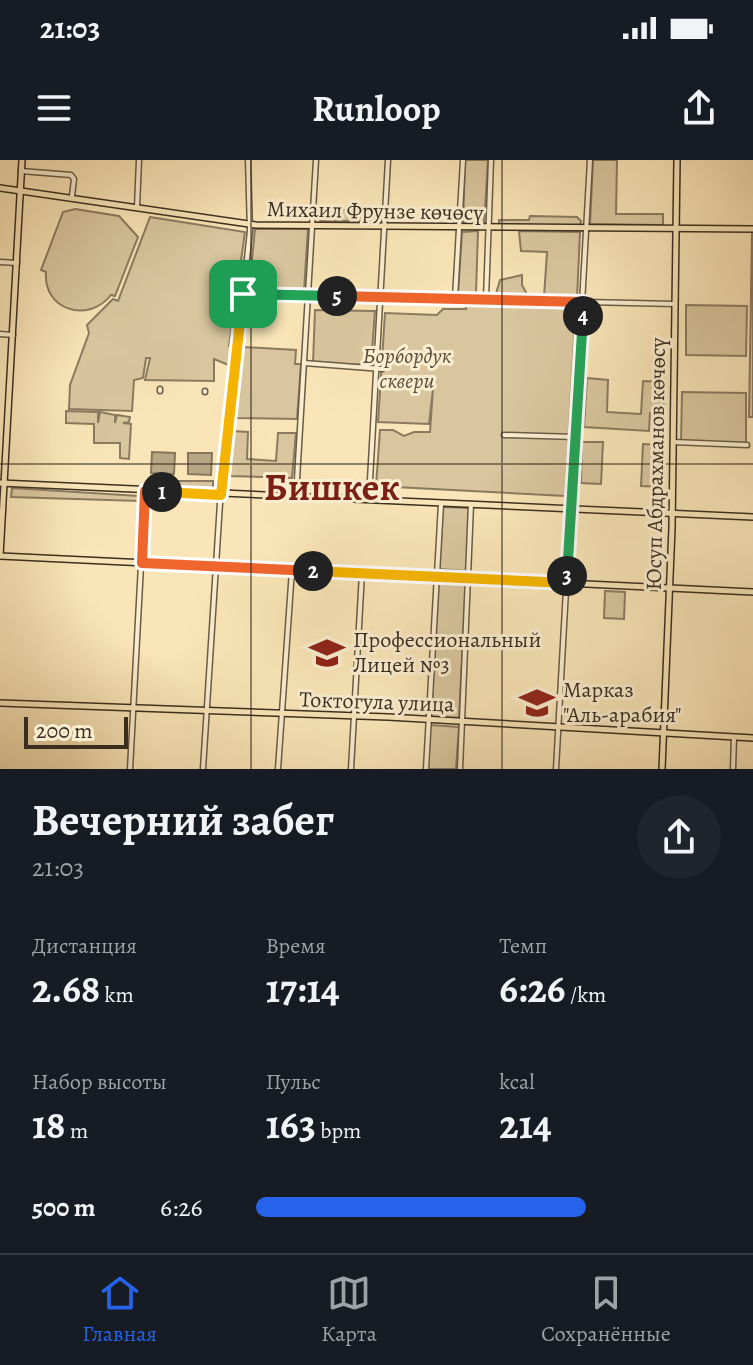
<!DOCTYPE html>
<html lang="ru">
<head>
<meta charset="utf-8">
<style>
  :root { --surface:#171b24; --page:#20242c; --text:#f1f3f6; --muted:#9ea1a6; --line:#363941; --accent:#2563eb }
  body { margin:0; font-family:Alegreya,serif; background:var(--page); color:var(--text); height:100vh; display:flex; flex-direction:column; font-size:30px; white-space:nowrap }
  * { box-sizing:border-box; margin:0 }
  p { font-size:26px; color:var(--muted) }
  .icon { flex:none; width:44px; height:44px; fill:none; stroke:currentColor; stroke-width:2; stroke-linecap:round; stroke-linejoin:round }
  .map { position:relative; height:609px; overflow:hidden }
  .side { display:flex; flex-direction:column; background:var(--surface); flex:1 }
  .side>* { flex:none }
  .scale { position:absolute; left:24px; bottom:20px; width:104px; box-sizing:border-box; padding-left:8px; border:4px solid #3a2e21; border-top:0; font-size:22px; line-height:28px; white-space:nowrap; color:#3a2e21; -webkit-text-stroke:6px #fbeed0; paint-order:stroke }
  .pin { position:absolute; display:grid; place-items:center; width:68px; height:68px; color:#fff; margin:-34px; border-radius:16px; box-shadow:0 4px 12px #0006 }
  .km { position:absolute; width:40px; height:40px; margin:-20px; border-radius:50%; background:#222; color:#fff; font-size:22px; line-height:40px; text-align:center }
  .round { display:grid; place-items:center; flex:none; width:84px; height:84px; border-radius:42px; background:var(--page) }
  .headline { display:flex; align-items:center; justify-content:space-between; height:136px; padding:0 32px }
  h1 { font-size:44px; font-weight:700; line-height:60px }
  .stats { display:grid; grid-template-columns:repeat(3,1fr); gap:12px; height:136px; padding:8px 32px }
  .stats div { display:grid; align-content:center }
  .stats b { font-size:40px; font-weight:700 }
  .stats small { font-size:22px; font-weight:400 }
  .stats p { font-size:22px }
  ul { padding:0 32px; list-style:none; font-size:26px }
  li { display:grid; grid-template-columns:128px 96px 1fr; align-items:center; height:60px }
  li i { height:20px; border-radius:10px; background:var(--accent) }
  .status { display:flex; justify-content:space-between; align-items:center; height:56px; padding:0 40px; background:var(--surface); direction:ltr }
  .status svg { height:22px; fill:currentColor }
  header { display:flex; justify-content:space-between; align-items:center; height:104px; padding:0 32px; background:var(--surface); font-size:36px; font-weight:700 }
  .tab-bar { display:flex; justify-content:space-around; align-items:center; height:112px; border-top:2px solid var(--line); background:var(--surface); font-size:22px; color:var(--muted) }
  .tab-bar a { display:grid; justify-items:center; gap:4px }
  .tab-bar .selected { color:var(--accent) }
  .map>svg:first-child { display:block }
  .green { fill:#d9c69e; stroke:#8a7a60; stroke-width:2 }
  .water { fill:#b8a784; stroke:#86775c; stroke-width:2 }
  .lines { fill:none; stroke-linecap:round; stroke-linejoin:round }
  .minor-casing { stroke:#6a5c46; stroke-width:7 }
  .major-casing { stroke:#3a2e21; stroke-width:8 }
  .minor { stroke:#fbeed0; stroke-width:4 }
  .major { stroke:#f9e5b7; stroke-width:5 }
  .split-1-casing { stroke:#fff; stroke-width:16 }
  .split-2-casing { stroke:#fff; stroke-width:16 }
  .split-3-casing { stroke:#fff; stroke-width:16 }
  .split-4-casing { stroke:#fff; stroke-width:16 }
  .split-5-casing { stroke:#fff; stroke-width:16 }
  .split-6-casing { stroke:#fff; stroke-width:16 }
  .split-1 { stroke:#f5b400; stroke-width:10 }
  .split-2 { stroke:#f0652b; stroke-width:10 }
  .split-3 { stroke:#f5b400; stroke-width:10 }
  .split-4 { stroke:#22a559; stroke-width:10 }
  .split-5 { stroke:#f0652b; stroke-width:10 }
  .split-6 { stroke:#22a559; stroke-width:10 }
  .grid { fill:none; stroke:#3a2e21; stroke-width:2; stroke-opacity:0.55 }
  .labels { text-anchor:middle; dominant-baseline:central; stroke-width:6; stroke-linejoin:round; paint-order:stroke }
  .street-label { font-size:22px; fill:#3a2e21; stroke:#fbeed0 }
  .park-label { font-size:22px; font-style:italic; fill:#5a4c3a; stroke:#fbeed0 }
  .poi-label { font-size:22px; fill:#3a2e21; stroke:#fbeed0; text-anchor:start }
  .town-label { font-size:38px; font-weight:bold; fill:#7a1f14; stroke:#fbeed0 }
</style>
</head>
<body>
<div class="status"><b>21:03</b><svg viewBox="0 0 49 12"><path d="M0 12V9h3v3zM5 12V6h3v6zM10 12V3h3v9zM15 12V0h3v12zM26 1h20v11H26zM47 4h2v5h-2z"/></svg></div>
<header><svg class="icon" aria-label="menu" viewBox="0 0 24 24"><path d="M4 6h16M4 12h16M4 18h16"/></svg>Runloop<svg class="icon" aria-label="share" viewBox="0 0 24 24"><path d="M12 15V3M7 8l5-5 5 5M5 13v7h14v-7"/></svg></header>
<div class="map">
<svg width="753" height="609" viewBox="0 0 753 609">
  <rect width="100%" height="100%" fill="#f9e5b7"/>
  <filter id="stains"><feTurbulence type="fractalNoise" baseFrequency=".0025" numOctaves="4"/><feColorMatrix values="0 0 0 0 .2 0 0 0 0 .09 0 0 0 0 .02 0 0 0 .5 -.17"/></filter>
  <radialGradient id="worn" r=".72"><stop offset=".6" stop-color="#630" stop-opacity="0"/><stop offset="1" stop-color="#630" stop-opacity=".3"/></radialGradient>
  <g class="green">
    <polygon points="465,0 488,0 484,65 463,63"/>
    <polygon points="593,0 617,0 616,54 663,54 663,65 590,64"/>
    <path d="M 75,49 L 119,56 L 138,77 L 115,136 L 111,135 C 88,164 43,150 46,112 L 41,110 L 63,52 Z"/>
    <rect x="320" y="50" width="59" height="11"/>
    <polygon points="530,56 577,57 581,61 580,66 499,65 499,60 529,60"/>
    <polygon points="150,57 245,72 229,186 234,188 231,206 214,199 214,221 145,220 150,198 146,198 143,218 134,220 132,251 69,249 70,225 89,173 87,165 113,139 118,141"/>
    <polygon points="255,69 308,69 304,131 249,130"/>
    <polygon points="478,71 476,133 458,133 462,72"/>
    <polygon points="519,71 580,72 577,138 544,137 547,92 521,91"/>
    <polygon points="752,74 753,74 753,257 749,257"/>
    <polygon points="522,115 522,125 529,138 495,137 500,120"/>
    <polygon points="466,144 576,146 565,336 376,326 380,270 393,270 404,276 414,272 430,272 433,229 429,264 378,262 385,153 437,155 443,149 466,149"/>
    <polygon points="686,145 747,146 746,196 686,195"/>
    <polygon points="315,150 375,151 371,205 313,203"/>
    <polygon points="243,187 296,190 295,204 301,204 297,259 233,258"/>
    <polygon points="587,218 608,220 607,252 641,254 643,221 665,222 663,253 650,253 649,271 584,267"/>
    <polygon points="682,232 746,233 746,285 681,282"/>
    <polygon points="66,251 98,252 98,263 100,252 115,255 115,263 117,255 130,257 129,262 123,263 131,264 129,299 120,298 120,283 94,283 94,264 66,263"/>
    <polygon points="232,271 248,272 247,299 276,301 278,273 296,273 292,318 229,316"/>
    <polygon points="582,282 603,282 601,324 581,323"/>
    <polygon points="643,284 664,285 662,327 641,326"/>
    <polygon points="151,321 213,321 213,330 154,327"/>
    <polygon points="12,328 139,336 140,341 11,337"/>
    <polygon points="442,347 470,348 467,411 439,409"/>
    <polygon points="438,418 466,419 459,558 431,557"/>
    <polygon points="605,431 625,432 624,459 604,458"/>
    <polygon points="430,565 459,567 456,609 428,609"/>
  </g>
  <g class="water">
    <polygon points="152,292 175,293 174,314 151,313"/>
    <polygon points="188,293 212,293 211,315 188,314"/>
  </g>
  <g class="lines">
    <g class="minor-casing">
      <g id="minor">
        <polyline points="21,11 71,15 74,19 72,36"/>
        <polyline points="137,47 139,0"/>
        <polyline points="0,102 17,103"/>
        <polyline points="243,134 675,144"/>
        <polyline points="455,138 463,0"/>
        <polyline points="486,139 491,0"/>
        <polyline points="0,174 13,175"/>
        <polyline points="304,203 382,209"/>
        <polyline points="160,231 160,229"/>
        <polyline points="205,231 205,232"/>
        <polyline points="504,275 576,277"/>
        <polyline points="673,282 747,285"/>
        <polyline points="296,336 316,0"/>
        <polyline points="369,338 388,0"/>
        <polyline points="130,609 145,331"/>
        <polyline points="203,609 220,343 250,71 248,0"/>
        <polyline points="278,609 292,410"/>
        <polyline points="351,609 362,413"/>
        <polyline points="426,609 441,344"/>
        <polyline points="460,609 471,344"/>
        <polyline points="556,609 590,0"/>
        <polyline points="733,609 734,577"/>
      </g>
    </g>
    <g class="major-casing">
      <g id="major">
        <polyline points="0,28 256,65 753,69"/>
        <polyline points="0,323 753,357"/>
        <polyline points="0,396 753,432"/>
        <polyline points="0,396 22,0"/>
        <polyline points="0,543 388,557 753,578"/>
        <polyline points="662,609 672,368 677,0"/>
      </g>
    </g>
    <use href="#minor" class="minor"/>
    <use href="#major" class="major"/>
  </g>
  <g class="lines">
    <g class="split-1-casing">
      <polyline id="split-1" points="162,332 221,335 243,134"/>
    </g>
    <g class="split-2-casing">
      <polyline id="split-2" points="162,332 145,331 142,403 313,411"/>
    </g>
    <g class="split-3-casing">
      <polyline id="split-3" points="313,411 566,423 567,416"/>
    </g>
    <g class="split-4-casing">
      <polyline id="split-4" points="567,416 583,156"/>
    </g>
    <g class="split-5-casing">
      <polyline id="split-5" points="337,136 584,142 583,156"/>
    </g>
    <g class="split-6-casing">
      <polyline id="split-6" points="243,134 337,136"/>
    </g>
    <use href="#split-1" class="split-1"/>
    <use href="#split-2" class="split-2"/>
    <use href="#split-3" class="split-3"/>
    <use href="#split-4" class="split-4"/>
    <use href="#split-5" class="split-5"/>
    <use href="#split-6" class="split-6"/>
  </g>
  <path class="grid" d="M 251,0 L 251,609M 502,0 L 502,609M 0,304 L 753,304"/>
  <defs>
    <g id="university-bare" transform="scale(2.76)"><path d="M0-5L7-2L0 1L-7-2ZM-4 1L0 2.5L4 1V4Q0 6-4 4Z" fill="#8f2418" stroke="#fbeed0" stroke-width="2.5" paint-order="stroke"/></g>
  </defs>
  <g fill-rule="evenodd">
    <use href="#university-bare" x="327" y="493"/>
    <use href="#university-bare" x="537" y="543"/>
  </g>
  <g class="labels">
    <g class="street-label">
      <text transform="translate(375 51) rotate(1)">Михаил Фрунзе көчөсү</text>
      <text transform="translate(656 304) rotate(-89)">Юсуп Абдрахманов көчөсү</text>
      <text transform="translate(377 542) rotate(2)">Токтогула улица</text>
    </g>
    <g class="park-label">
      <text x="407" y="196">Борбордук<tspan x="407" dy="25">сквери</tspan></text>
    </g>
    <g class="poi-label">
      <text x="353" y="480">Профессиональный<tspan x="353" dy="25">Лицей №3</tspan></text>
      <text x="563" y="530">Марказ<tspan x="563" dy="25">"Аль-арабия"</tspan></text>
    </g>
    <g class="town-label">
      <text x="332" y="327">Бишкек</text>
    </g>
  </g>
  <rect width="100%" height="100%" filter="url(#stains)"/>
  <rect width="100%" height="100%" fill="url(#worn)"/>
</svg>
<div class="scale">200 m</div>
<div class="pin" style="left:243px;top:134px;background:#1e9e55"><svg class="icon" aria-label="arrive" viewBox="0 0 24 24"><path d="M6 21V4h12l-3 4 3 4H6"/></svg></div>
<b class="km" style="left:162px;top:332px">1</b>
<b class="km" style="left:313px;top:411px">2</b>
<b class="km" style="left:567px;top:416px">3</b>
<b class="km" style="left:583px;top:156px">4</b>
<b class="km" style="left:337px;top:136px">5</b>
</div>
<section class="side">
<div class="headline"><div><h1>Вечерний забег</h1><p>21:03</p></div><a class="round"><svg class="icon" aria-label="share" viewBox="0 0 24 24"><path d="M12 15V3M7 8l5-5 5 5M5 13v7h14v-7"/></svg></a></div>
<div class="stats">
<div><p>Дистанция</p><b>2.68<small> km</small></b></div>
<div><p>Время</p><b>17:14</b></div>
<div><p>Темп</p><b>6:26<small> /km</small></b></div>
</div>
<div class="stats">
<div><p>Набор высоты</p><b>18<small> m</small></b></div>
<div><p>Пульс</p><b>163<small> bpm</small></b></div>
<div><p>kcal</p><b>214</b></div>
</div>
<ul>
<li><b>500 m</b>6:26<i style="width:71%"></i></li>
</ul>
</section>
<nav class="tab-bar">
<a class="selected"><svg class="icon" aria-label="home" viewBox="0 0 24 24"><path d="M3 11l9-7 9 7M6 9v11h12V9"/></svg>Главная</a>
<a><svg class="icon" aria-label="map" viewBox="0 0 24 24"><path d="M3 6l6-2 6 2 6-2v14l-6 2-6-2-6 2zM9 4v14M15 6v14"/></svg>Карта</a>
<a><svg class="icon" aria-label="saved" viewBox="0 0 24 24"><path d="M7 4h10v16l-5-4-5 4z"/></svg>Сохранённые</a>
</nav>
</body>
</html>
